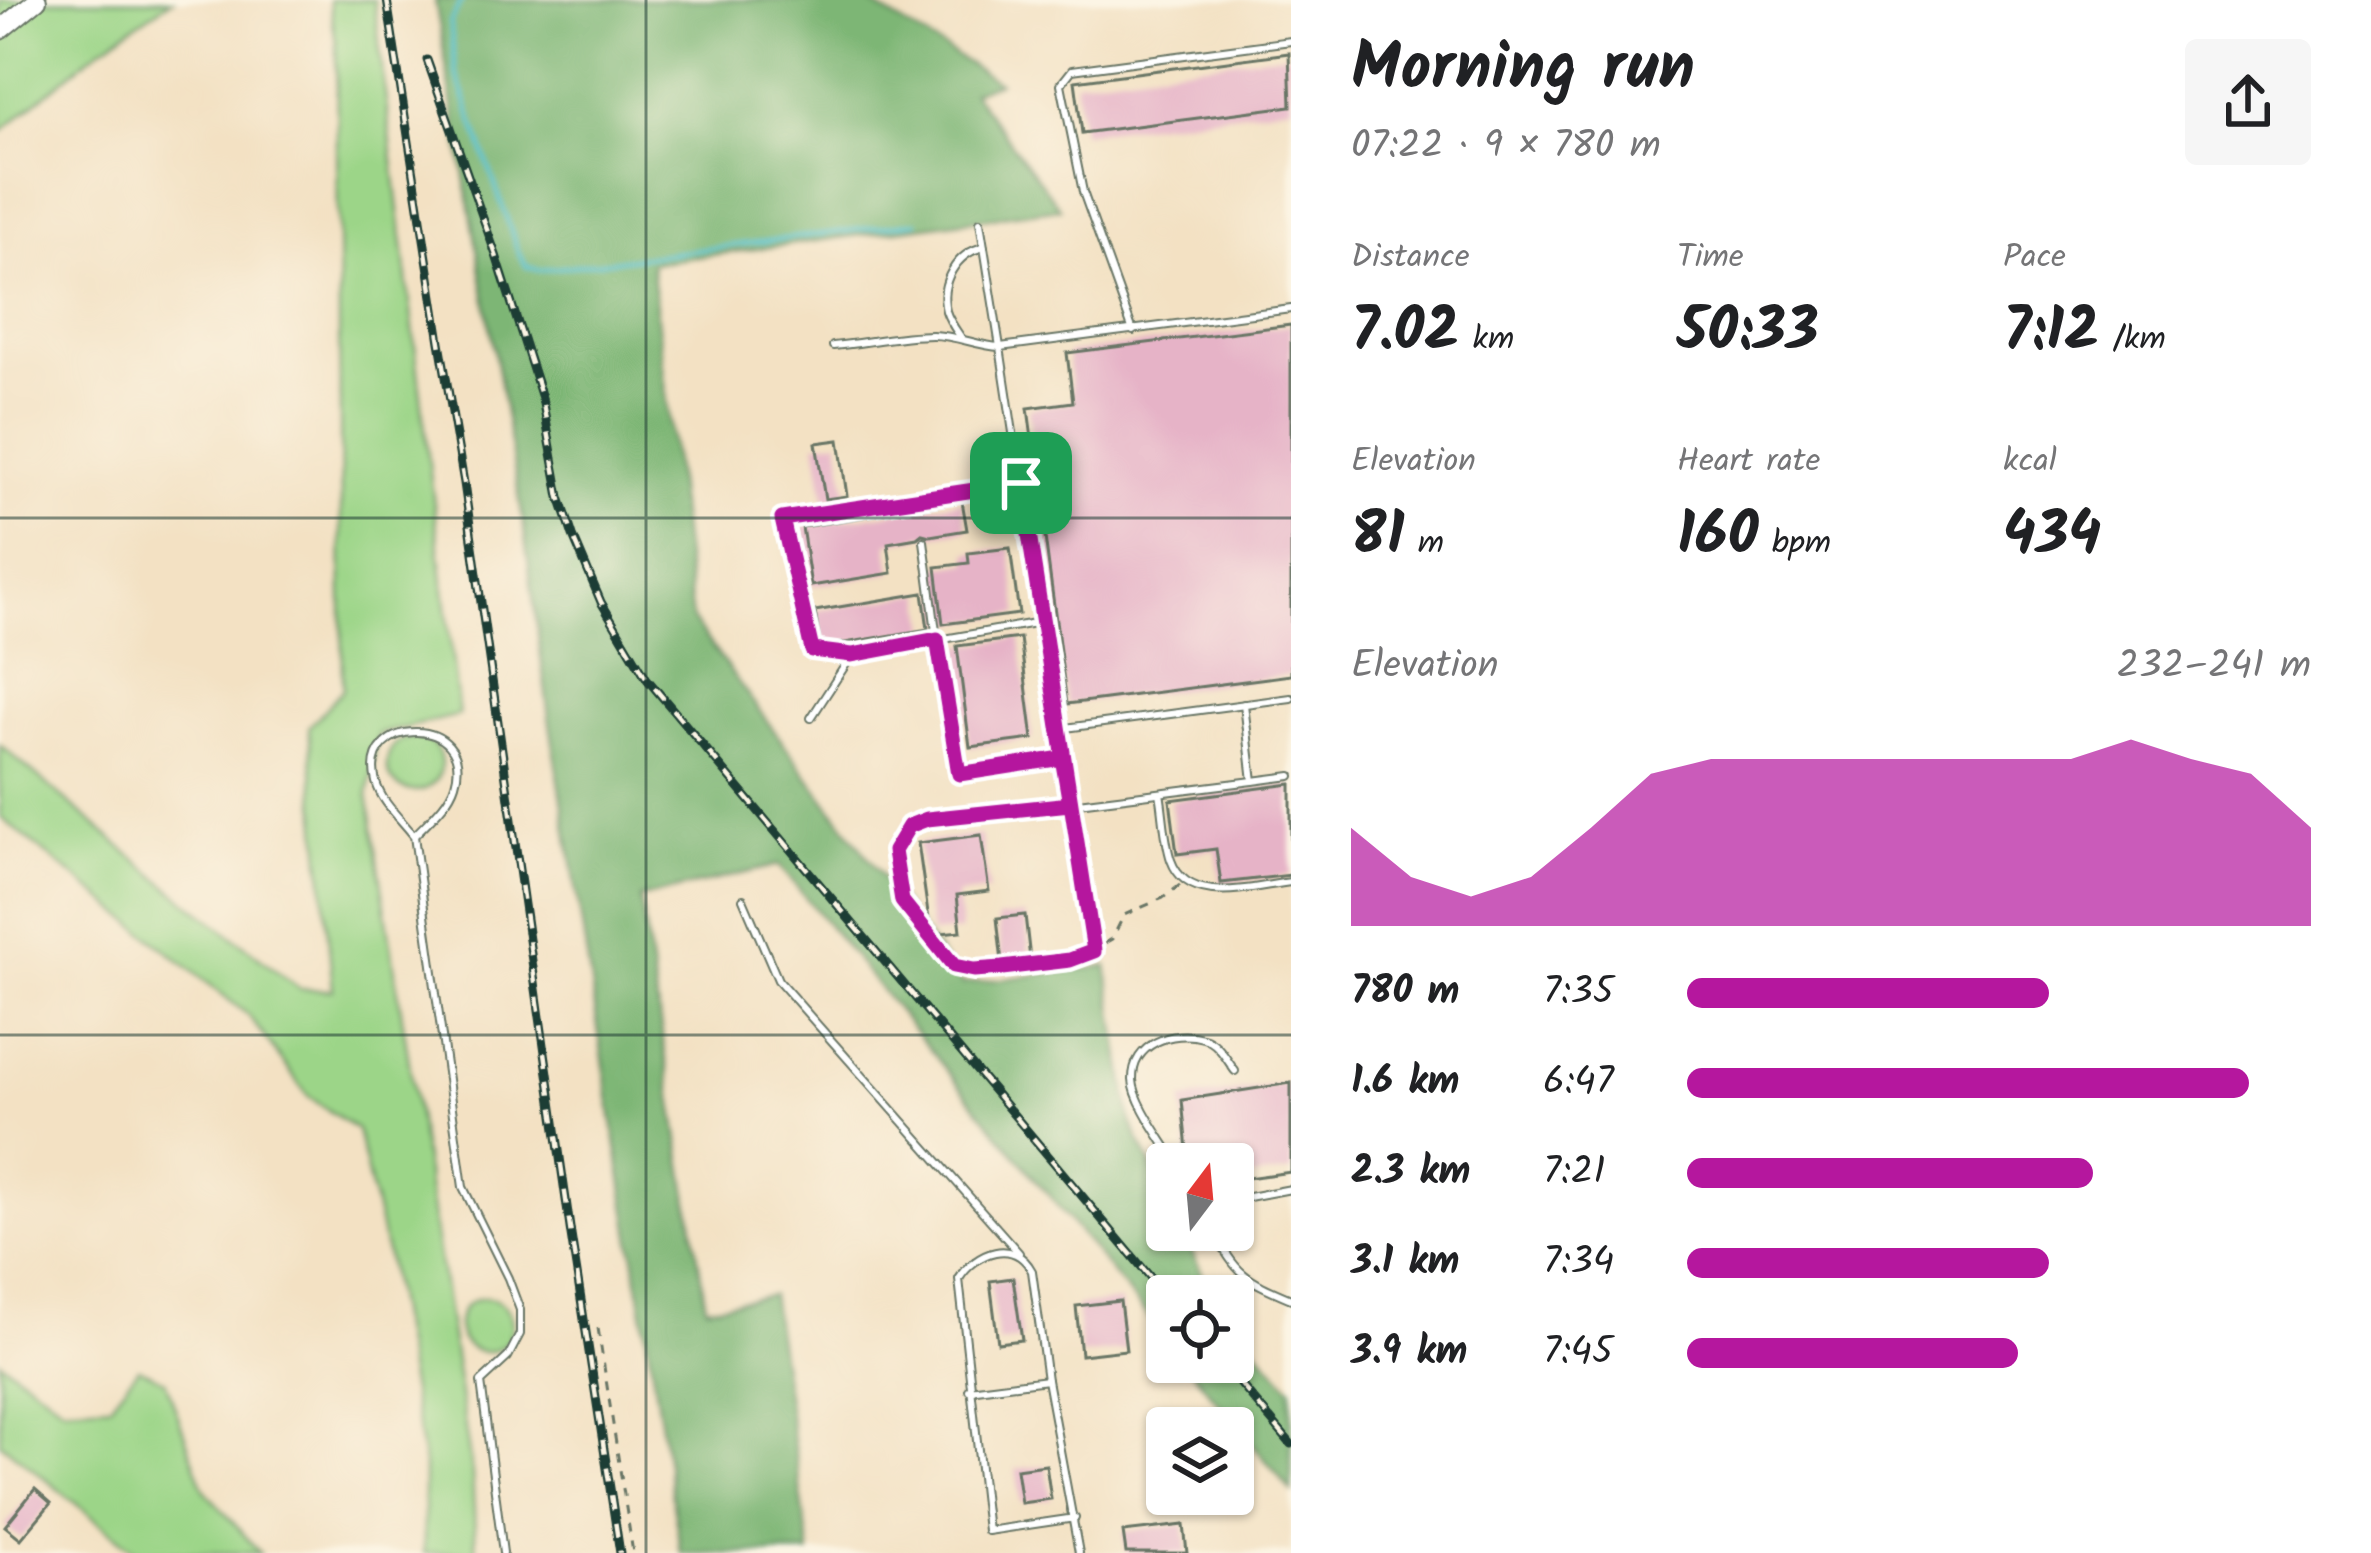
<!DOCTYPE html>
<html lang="en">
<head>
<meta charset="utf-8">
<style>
  :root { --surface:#fff; --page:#f6f6f6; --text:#202124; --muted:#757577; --accent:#b5179e }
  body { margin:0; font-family:Kalam,sans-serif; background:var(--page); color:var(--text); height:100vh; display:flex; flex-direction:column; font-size:45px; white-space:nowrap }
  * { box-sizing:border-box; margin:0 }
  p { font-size:39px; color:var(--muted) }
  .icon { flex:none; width:66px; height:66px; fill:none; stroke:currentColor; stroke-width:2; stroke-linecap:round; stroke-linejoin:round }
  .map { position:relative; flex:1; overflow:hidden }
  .side { display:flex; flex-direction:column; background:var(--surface); width:1080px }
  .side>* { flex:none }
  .needle { width:78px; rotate:16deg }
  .fabs { position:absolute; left:1146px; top:1143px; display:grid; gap:24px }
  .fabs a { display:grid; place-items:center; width:108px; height:108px; border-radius:12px; background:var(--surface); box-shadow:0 3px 9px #0004; font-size:60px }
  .pin { position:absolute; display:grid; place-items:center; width:102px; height:102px; color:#fff; margin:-51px; border-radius:24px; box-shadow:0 6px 18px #0006 }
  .round { display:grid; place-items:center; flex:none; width:126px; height:126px; border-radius:12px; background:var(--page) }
  .overview { display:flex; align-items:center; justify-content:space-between; height:204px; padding:0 60px }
  h1 { font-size:66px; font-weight:700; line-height:90px }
  .figures { display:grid; grid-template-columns:repeat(3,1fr); gap:18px; height:204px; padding:12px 60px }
  .figures div { display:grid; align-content:center }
  .figures b { font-size:60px; font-weight:700 }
  .figures small { font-size:33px; font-weight:400 }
  .figures p { font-size:33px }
  .chart { height:336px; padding:24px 60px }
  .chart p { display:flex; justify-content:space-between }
  .chart svg { width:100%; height:216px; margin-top:12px; fill:var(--accent); opacity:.7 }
  ul { padding:0 60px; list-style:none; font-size:39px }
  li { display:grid; grid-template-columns:192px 144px 1fr; align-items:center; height:90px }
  li i { height:30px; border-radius:15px; background:var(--accent) }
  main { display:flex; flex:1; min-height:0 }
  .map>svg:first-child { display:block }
  .green { fill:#9cd588; stroke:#5e895e; stroke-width:3 }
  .forest { fill:#7db674; stroke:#4e7a54; stroke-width:3 }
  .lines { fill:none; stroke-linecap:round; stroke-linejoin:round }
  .stream { stroke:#50bec8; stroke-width:4.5 }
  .building { fill:#e6b3c7 }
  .lane-casing { stroke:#697666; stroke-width:10 }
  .primary-casing { stroke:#697666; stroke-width:22 }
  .path { stroke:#697666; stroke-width:3; stroke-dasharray:9 9; stroke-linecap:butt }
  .lane { stroke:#fff; stroke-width:6 }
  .primary { stroke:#fff; stroke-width:18 }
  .rail-casing { stroke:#1f3d34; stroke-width:9 }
  .rail { stroke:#fcf5e5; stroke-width:4.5; stroke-dasharray:14; stroke-linecap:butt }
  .route-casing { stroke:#fff; stroke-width:24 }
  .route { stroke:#b5179e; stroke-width:15 }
  .grid { fill:none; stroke:#1f3d34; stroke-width:3; stroke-opacity:0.55 }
</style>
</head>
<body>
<main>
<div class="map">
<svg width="1291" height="1553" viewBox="0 0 1291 1553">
  <rect width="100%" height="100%" fill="#fcf5e5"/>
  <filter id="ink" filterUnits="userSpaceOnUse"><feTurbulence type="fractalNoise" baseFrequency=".00833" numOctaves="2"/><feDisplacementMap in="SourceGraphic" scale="24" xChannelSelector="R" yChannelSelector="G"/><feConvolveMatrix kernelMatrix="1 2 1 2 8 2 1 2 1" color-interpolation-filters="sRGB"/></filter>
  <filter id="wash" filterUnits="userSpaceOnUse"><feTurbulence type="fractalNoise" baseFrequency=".004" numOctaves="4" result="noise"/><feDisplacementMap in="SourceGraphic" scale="48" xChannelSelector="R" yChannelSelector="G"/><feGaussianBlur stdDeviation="2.7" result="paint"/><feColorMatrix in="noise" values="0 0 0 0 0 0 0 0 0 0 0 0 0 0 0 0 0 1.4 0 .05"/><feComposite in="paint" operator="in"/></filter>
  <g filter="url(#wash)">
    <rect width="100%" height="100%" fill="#f3e1c3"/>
    <g class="green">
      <polygon points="0,0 172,0 101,48 0,132"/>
      <polygon points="329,0 374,0 459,715 378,734 368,795 472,1473 476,1553 424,1553 424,1466 388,1261 357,1130 309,1097 248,1015 0,817 0,745 171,889 300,989 333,990 309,727 343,689 336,41"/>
      <circle cx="414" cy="764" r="27"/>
      <circle cx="485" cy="1325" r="27"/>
      <polygon points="0,1361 63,1407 110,1404 138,1368 165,1380 204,1489 260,1553 137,1553 0,1442"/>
    </g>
    <g class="forest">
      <polygon points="435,0 865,0 998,82 972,92 1060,208 651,263 692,620 962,984 1107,966 1131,1123 1167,1199 1167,1230 1181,1230 1213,1296 1167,1296 1167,1340 779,865 640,898 706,1307 771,1295 810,1553 681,1553 549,717 522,514"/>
      <polygon points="1233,1321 1291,1388 1291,1491 1185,1362 1233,1362"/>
    </g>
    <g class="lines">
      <polyline class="stream" points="462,0 450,22 456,72 519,254 527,267 541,270 917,222"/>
    </g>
    <g id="blocks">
      <g class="building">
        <polygon points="1289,53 1291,106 1082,133 1075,81"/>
        <polygon points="1291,325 1291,675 1067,704 1028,408 1073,402 1067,353"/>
        <polygon points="839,440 847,496 825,499 816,443"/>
        <polygon points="962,501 967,530 930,536 922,534 917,538 888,543 892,573 811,586 802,527"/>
        <polygon points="1010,548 1019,614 943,624 936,567 969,563 968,553"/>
        <polygon points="923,593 928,629 833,645 820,644 815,611"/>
        <polygon points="1020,638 1033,739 970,747 957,646"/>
        <polygon points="1291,784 1291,875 1221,883 1216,849 1177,854 1170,800"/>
        <polygon points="981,835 989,891 957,895 961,931 931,934 918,843"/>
        <polygon points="1025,915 1030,959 1002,962 997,918"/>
        <polygon points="1291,1083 1291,1172 1233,1180 1233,1164 1218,1164 1217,1156 1188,1160 1182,1100"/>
        <polygon points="1013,1278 1022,1340 998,1343 990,1281"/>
        <polygon points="1120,1301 1126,1350 1081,1355 1076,1306"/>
        <polygon points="1046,1465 1051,1499 1021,1503 1016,1469"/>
        <polygon points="35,1489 51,1503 21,1539 5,1526"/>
        <polygon points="1184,1525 1187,1553 1126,1553 1123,1532"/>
      </g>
    </g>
  </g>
  <g filter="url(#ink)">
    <use href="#blocks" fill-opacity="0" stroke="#697666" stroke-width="3"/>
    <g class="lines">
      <g class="lane-casing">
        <g id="lane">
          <polyline points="1291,309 1000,347 1058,729 1291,698"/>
          <polyline points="1133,331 1083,192 1061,84 1072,70 1291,41"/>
          <path d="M 962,339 C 956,330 949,321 946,311 C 939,283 956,253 984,247"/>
          <path d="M 833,346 C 865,343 900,335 932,335 C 956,335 977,346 1000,347 L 980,222"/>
          <polyline points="1021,483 782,519 812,650 852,655 1041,622"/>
          <polyline points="924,541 937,639 959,774 1062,758"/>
          <polyline points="811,718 852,655"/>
          <polyline points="1058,729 1094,951"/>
          <polyline points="1253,781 1291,776"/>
          <path d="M 1160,793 C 1164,814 1164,839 1171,860 C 1188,908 1253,886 1291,882"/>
          <polyline points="1070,804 1253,781 1244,704"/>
          <path d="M 414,836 C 428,821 449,804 455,784 C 476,716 358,714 376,782 C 381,802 402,820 414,836 L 463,1187 L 508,1278 L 520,1310 L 520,1334 L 508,1357 L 481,1382 L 503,1553"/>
          <polyline points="743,899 778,980 1019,1253"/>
          <path d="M 1177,1164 C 1165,1143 1134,1103 1133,1080 C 1132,1044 1172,1029 1203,1038 C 1218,1042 1226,1059 1235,1071"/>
          <polyline points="1233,1200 1291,1189"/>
          <path d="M 1213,1230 C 1237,1275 1244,1279 1291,1299"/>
          <polyline points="969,1390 1047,1380"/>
          <path d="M 1075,1518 L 987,1531 L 959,1279 C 976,1252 1014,1237 1032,1271 L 1047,1380 L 1079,1553"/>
        </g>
      </g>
      <g class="primary-casing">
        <polyline id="primary" points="0,30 37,0"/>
      </g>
      <g class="path">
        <path d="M 1062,805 L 927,819 L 909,826 L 894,851 C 896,866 897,884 902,898 C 904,905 948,962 954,966 C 973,978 1065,962 1086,954"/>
        <polyline points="1105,943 1112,939 1124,915 1163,898 1180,885"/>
        <polyline points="598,1328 633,1553"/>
      </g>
      <use href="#lane" class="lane"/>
      <use href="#primary" class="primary"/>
      <g class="rail-casing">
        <g id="rail">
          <polyline points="387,0 440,342 464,483 571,1235 620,1553"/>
          <polyline points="427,60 496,255 542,398 560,497 573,536 601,602 647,679 1167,1297"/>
          <polyline points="1222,1362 1291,1444"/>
        </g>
      </g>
      <use href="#rail" class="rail"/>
    </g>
  </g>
  <g class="lines" filter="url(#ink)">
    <g class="route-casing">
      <polyline id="route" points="1021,483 782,519 812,650 852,655 937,639 959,774 1062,758 1070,804 927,819 909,826 894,851 902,901 954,966 974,970 1002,968 1070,960 1094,951 1021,483"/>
    </g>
    <use href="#route" class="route"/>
  </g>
  <path class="grid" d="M 646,0 L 646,1553M 0,518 L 1291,518M 0,1035 L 1291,1035"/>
</svg>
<div class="fabs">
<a><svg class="needle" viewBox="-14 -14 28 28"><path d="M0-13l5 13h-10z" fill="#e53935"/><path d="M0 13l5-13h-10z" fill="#757577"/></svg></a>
<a><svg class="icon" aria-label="locate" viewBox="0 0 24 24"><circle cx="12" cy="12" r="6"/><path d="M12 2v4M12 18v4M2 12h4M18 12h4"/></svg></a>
<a><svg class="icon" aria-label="layers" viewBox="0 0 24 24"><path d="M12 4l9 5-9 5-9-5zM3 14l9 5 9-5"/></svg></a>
</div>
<div class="pin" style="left:1021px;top:483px;background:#1e9e55"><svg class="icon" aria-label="arrive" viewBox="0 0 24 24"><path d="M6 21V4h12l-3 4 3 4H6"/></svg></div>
</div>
<section class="side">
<div class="overview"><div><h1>Morning run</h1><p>07:22 · 9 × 780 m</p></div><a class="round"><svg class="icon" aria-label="share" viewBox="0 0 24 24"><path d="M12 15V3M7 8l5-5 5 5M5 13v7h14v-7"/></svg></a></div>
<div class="figures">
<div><p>Distance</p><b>7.02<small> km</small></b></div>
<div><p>Time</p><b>50:33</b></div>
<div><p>Pace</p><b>7:12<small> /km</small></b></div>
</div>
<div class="figures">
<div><p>Elevation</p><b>81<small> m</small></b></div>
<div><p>Heart rate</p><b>160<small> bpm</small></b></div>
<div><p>kcal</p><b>434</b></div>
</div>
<div class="chart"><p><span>Elevation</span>232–241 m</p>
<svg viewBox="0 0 160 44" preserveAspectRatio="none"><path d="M0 44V24L10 34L20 38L30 34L40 24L50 13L60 10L70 10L80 10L90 10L100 10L110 10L120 10L130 6L140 10L150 13L160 24V44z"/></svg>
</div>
<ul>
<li><b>780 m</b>7:35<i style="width:58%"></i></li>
<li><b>1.6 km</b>6:47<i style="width:90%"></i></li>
<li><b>2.3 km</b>7:21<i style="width:65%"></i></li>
<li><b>3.1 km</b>7:34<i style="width:58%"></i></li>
<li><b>3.9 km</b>7:45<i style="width:53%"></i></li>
</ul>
</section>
</main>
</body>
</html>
